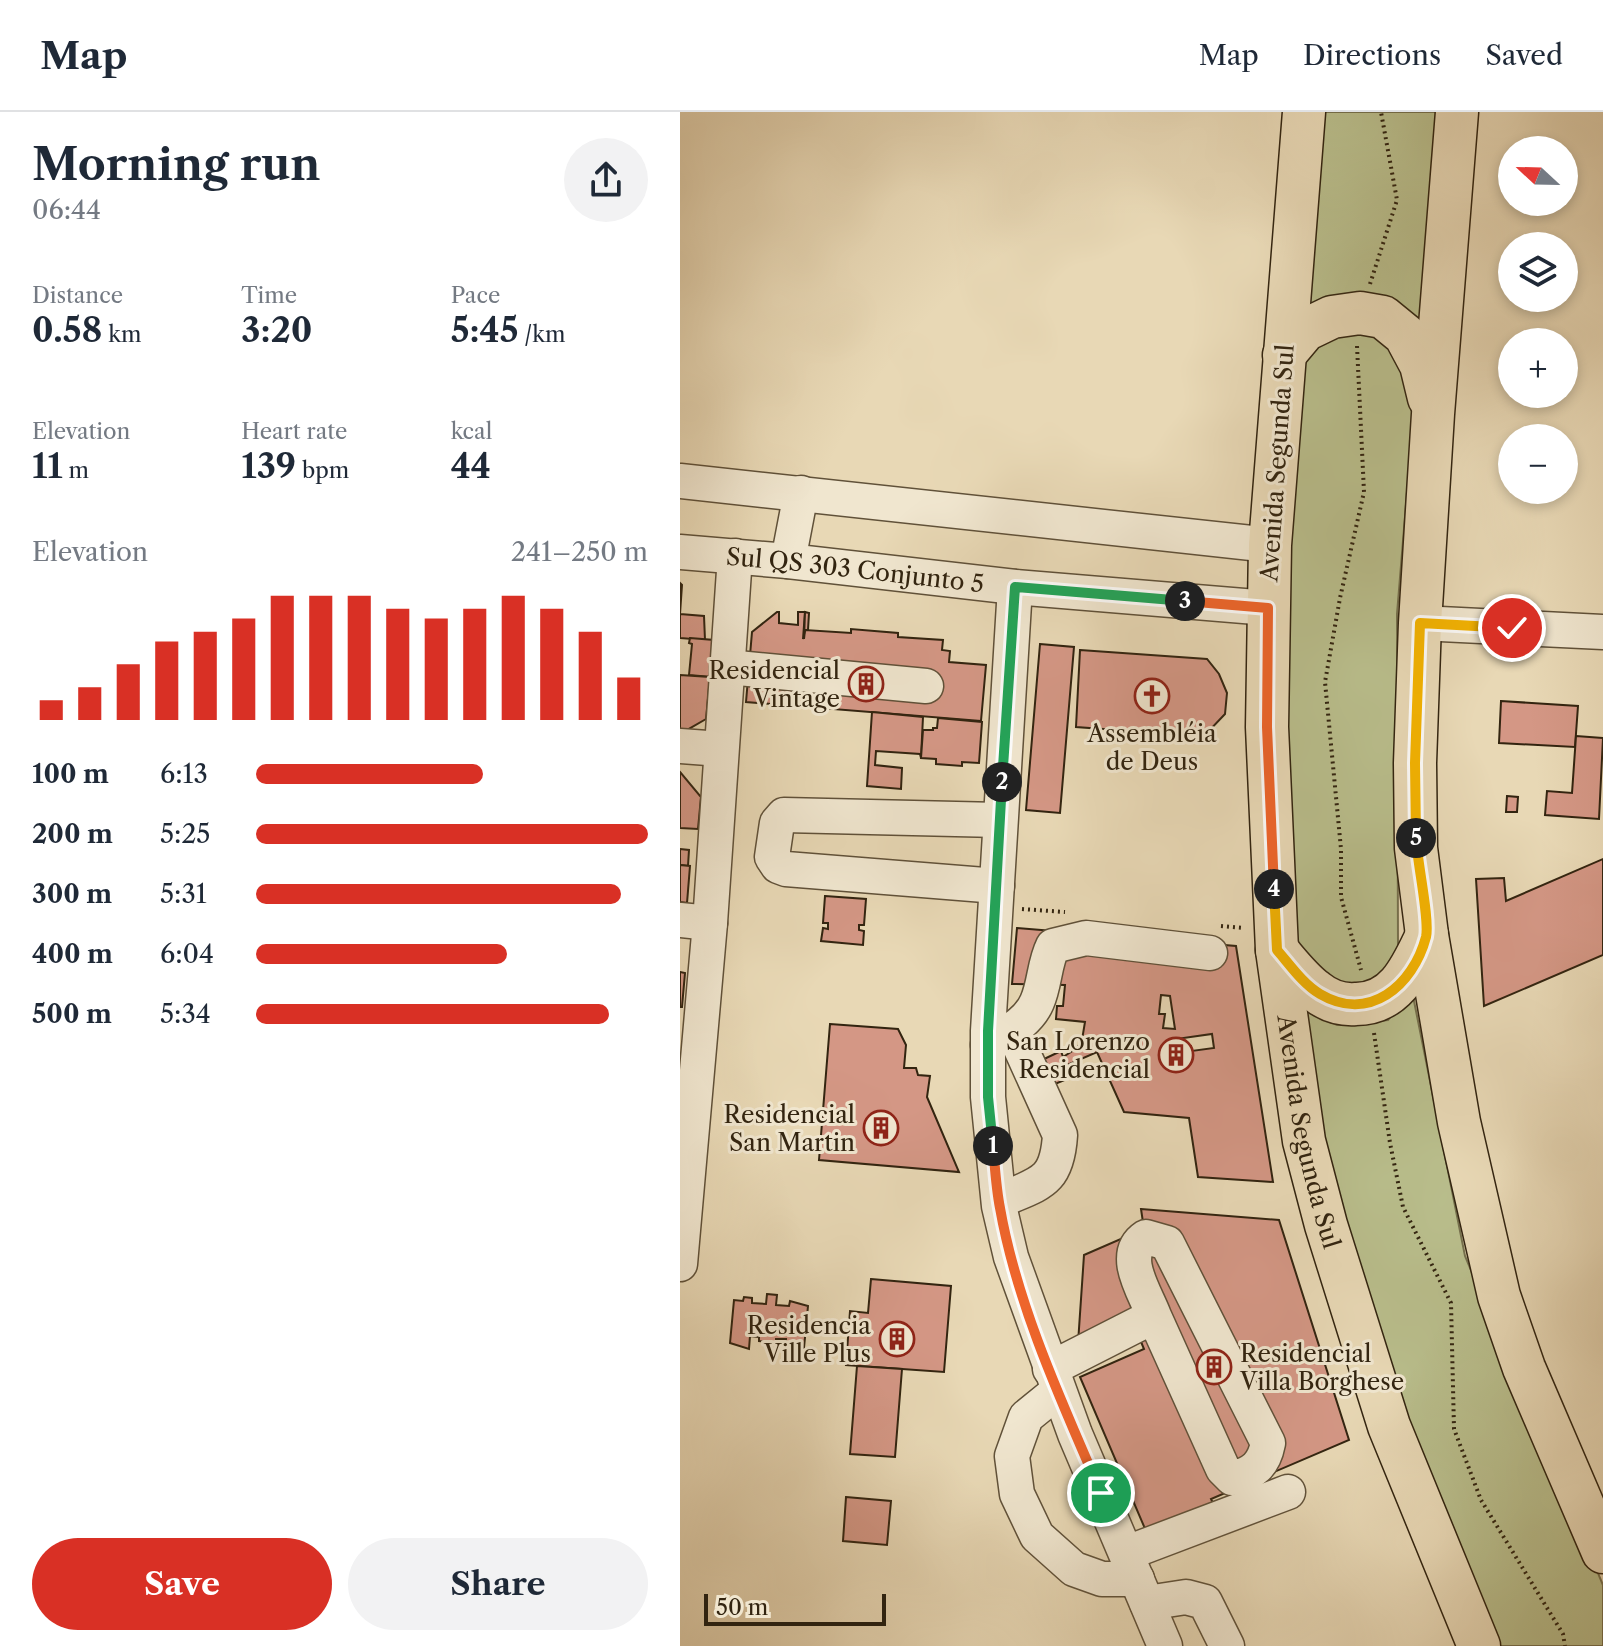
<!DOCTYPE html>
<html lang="en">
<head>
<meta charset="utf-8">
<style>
  :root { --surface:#fff; --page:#f2f2f3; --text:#1f2937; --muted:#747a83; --line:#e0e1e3; --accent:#d93025 }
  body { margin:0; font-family:"Libre Caslon Text",serif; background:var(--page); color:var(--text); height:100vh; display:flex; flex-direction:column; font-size:30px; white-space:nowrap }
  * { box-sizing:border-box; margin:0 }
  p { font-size:26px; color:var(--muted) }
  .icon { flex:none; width:44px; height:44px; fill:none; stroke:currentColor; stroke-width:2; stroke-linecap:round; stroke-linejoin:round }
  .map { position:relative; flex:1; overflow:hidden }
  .details { display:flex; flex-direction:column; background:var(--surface); width:680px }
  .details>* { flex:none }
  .needle { width:52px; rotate:292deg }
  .controls { position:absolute; left:818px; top:24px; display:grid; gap:16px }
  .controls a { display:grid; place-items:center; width:80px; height:80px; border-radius:50%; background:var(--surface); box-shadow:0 4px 12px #0003; font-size:40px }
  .scale { position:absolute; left:24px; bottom:20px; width:182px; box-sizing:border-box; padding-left:8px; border:4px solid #322410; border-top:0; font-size:22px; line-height:28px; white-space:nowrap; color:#322410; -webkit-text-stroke:6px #f0e6cf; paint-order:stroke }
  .pin { position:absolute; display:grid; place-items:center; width:68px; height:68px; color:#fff; margin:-34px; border:4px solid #fff; border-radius:50%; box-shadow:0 2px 8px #0007 }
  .km { position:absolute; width:40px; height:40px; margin:-20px; border-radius:50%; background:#222; color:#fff; font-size:22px; line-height:40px; text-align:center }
  .round { display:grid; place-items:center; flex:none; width:84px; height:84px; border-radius:42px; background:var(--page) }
  .headline { display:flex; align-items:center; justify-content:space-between; height:136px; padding:0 32px }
  h1 { font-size:44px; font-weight:700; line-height:60px }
  .stats { display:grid; grid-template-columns:repeat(3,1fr); gap:12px; height:136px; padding:8px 32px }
  .stats div { display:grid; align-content:center }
  .stats b { font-size:34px; font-weight:700 }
  .stats small { font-size:22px; font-weight:400 }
  .stats p { font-size:22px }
  .chart { height:224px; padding:16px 32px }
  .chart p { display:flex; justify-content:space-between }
  .chart svg { width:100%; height:144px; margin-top:8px; stroke:var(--accent); stroke-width:6 }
  .cta { display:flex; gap:16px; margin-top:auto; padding:16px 32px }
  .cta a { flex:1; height:92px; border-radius:48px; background:var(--accent); color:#fff; font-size:32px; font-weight:700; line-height:92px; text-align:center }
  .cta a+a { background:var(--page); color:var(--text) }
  ul { padding:0 32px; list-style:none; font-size:26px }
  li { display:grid; grid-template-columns:128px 96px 1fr; align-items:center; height:60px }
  li i { height:20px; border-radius:10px; background:var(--accent) }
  header { display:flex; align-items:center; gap:48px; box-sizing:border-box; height:112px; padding:0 40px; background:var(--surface); border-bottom:2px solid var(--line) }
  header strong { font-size:38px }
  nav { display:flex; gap:44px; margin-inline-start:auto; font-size:28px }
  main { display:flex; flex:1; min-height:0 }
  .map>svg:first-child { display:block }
  .green { fill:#b9be8c; stroke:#76714e; stroke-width:2 }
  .building { fill:#d49785; stroke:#322410; stroke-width:2; fill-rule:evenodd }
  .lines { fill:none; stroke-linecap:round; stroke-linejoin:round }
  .minor-casing { stroke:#605139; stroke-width:37 }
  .major-casing { stroke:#322410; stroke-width:45 }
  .path { stroke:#322410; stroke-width:4; stroke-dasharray:2 4; stroke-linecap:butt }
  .minor { stroke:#f0e6cf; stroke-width:34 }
  .major { stroke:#e8d8b5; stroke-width:42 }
  .split-1-casing { stroke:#fff; stroke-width:16 }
  .split-2-casing { stroke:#fff; stroke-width:16 }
  .split-3-casing { stroke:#fff; stroke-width:16 }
  .split-4-casing { stroke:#fff; stroke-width:16 }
  .split-5-casing { stroke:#fff; stroke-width:16 }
  .split-6-casing { stroke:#fff; stroke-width:16 }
  .split-1 { stroke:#f0652b; stroke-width:10 }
  .split-2 { stroke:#22a559; stroke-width:10 }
  .split-3 { stroke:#22a559; stroke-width:10 }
  .split-4 { stroke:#f0652b; stroke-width:10 }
  .split-5 { stroke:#f5b400; stroke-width:10 }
  .split-6 { stroke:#f5b400; stroke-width:10 }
  .labels { text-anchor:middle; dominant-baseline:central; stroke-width:6; stroke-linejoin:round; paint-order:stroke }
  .street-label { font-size:24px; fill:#322410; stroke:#f0e6cf }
  .poi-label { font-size:24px; fill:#322410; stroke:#f0e6cf; text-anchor:end }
</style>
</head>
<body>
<header>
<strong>Map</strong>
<nav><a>Map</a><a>Directions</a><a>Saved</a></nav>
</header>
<main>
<section class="details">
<div class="headline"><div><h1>Morning run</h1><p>06:44</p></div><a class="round"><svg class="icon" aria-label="share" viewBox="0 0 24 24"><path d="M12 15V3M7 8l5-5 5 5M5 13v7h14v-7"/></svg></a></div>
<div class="stats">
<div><p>Distance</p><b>0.58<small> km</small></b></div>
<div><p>Time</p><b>3:20</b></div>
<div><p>Pace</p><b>5:45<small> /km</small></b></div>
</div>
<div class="stats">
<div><p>Elevation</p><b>11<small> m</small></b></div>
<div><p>Heart rate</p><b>139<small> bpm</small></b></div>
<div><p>kcal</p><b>44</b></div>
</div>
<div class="chart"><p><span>Elevation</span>241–250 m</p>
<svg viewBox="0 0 160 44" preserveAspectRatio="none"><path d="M5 44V38M15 44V34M25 44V27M35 44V20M45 44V17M55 44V13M65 44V6M75 44V6M85 44V6M95 44V10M105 44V13M115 44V10M125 44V6M135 44V10M145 44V17M155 44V31"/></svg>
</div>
<ul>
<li><b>100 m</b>6:13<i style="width:58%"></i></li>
<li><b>200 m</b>5:25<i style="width:100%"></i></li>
<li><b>300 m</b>5:31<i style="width:93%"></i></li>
<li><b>400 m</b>6:04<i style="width:64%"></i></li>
<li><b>500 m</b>5:34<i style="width:90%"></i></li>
</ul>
<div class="cta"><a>Save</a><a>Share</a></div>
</section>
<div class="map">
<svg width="923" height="1534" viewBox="0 0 923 1534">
  <rect width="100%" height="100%" fill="#e8d8b5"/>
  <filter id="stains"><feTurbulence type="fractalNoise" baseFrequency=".0025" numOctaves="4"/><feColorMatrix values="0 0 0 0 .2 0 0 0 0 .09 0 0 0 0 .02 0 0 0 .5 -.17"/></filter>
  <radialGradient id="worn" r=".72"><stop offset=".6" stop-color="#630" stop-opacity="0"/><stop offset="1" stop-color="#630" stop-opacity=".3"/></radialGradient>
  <g class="green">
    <polygon points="633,0 759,0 742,221 615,209"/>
    <polygon points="696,212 720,242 734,295 717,502 718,840 702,877 647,873 618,836 606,781 609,260 633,228"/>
    <polygon points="732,879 785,1144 923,1473 923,1534 816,1534 725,1324 636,1025 625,899 657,913 708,908"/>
  </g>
  <g class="building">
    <polygon points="0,471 2,473 0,502 24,504 25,528 0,526"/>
    <polygon points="97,500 99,500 99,511 118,513 118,500 125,500 123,527 125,518 171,521 171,517 218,521 218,525 263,528 262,538 270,539 269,550 306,553 301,609 66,590 72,520"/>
    <polygon points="125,500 129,501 128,518 125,518 124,527"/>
    <polygon points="10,526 34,528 31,565 9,563 12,532 9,531"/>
    <polygon points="360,532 394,535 380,701 346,698"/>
    <polygon points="400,538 527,547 539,562 547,581 545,602 527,621 520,624 396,615"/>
    <polygon points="0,563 30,565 26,607 0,622"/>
    <polygon points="821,589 898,594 895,635 819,631"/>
    <polygon points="192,600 243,605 241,646 240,642 196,639 195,653 222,656 221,677 187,674"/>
    <polygon points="258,606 302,610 299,651 282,650 282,654 256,652 256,647 241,646 243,618 253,618 253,616 257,616"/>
    <polygon points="896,624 923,626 919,707 865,703 867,679 892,681"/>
    <polygon points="0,660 21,685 18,717 0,716"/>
    <polygon points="827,684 838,685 837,700 826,700"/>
    <polygon points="0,737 9,738 8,754 0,753"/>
    <polygon points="923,747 923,843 804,894 796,767 824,766 826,789"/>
    <polygon points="0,753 10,754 7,791 0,790"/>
    <polygon points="145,784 186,787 184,813 179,813 179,818 184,819 183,833 141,829 143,816 148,817 148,811 143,811"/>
    <path d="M 337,816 L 556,834 L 593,1070 L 518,1065 L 509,1006 L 444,1000 L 417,940 L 387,953 L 392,965 L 375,972 L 364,947 L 381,939 L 383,945 L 397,936 L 402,928 L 405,910 L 376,907 L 377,894 L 383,894 L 385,873 L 332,872 ZM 481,883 L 490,884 L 495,917 L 483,916 L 485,902 L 479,902 ZM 532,922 L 534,936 L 512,939 L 511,934 L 497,936 L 496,927 Z"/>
    <polygon points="0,860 5,861 2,895 0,895"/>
    <polygon points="150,912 218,917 226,933 224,956 236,956 238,963 250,964 247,985 279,1060 139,1048"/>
    <polygon points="461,1097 599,1108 669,1328 531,1387 533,1391 466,1419 400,1265 464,1237 457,1220 397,1246 404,1143 464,1117"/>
    <polygon points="191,1167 271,1174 264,1260 166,1253 170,1199 188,1201"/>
    <polygon points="87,1182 97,1183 96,1193 109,1194 110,1189 128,1194 124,1236 114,1235 114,1240 105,1240 106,1227 96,1227 96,1231 79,1229 79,1225 70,1224 69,1237 50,1231 54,1188 63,1189 64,1185 72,1186 72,1191 86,1192"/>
    <polygon points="177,1254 222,1257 215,1345 170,1342"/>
    <polygon points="166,1385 211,1389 207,1433 163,1429"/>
  </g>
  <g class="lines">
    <g class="minor-casing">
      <g id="minor">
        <polyline points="0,369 590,433"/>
        <path id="s1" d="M 0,440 L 108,449 L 335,475 L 588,496"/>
        <polyline points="108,449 121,381"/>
        <polyline points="335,475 308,919 308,985 319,1094 331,1145 395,1322 485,1534"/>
        <polyline points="740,511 923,520"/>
        <polyline points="47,555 246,574"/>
        <polyline points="0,634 41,637"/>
        <polyline points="317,774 106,757 98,754 92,745 97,711 104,703 319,708"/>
        <polyline points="0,808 30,811"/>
        <path d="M 308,933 C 326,921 348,911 357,890 C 365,872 364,852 373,834 L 406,826 L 530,841"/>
        <path d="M 319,1089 C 359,1071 377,1072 380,1023 L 332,917"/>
        <polyline points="0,1152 30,811 55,444"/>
        <path d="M 370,1257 L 474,1204 L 543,1357 L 552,1366 C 574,1362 584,1352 588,1331 L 487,1131 L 466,1125 C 439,1143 465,1180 474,1204"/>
        <polyline points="378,1279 346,1305 332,1344 337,1382 357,1424 394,1457 422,1467 457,1467"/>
        <polyline points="447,1441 608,1380"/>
        <polyline points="467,1491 506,1485 525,1490 547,1534"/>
      </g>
    </g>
    <g class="major-casing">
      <g id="major">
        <path id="s2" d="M 624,0 L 590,433 L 587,615 L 597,838 L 624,1029 L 646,1113 L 709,1314 L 799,1534"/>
        <polyline points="777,0 753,302 740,511 735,651 736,736 747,823 779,1010 819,1184 844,1256 923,1440"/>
        <polyline points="604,243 625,218 652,205 680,201 703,205 725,223 741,253 749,286"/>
        <path d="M 597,838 C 609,852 621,868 636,879 C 648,889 662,893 676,892 C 717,892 732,854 747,823"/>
      </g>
    </g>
    <g class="path">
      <polyline points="690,172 717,88 701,0"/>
      <polyline points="677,234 684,380 660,486 645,570 661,737 661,785 681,858"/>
      <polyline points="342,797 385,800"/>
      <polyline points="541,814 564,816"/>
      <polyline points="694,921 710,1031 723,1095 771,1191 774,1317 801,1388 883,1522 885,1534"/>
    </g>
    <use href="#minor" class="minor"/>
    <use href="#major" class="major"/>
  </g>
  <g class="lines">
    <g class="split-1-casing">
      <path id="split-1" d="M 313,1034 C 315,1055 316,1076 320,1096 C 337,1193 382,1291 421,1381"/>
    </g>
    <g class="split-2-casing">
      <polyline id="split-2" points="313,1034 308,985 308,919 322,670"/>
    </g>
    <g class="split-3-casing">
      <polyline id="split-3" points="322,670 335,475 505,489"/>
    </g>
    <g class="split-4-casing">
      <polyline id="split-4" points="505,489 588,496 587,615 594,777"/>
    </g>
    <g class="split-5-casing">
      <path id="split-5" d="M 594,777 L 597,838 C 610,853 623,872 640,882 C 689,911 733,874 746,825 C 750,808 737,749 736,726"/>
    </g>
    <g class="split-6-casing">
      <polyline id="split-6" points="736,726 735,651 740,511 832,516"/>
    </g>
    <use href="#split-1" class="split-1"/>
    <use href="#split-2" class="split-2"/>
    <use href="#split-3" class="split-3"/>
    <use href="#split-4" class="split-4"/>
    <use href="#split-5" class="split-5"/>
    <use href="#split-6" class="split-6"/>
  </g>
  <defs>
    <g id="building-ring" transform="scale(1.8)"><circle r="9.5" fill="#f0e6cf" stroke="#8f2418" stroke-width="1.5"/><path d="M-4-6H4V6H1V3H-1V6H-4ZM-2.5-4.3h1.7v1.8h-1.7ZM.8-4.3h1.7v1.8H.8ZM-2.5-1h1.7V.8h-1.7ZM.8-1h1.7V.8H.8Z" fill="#8f2418"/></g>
    <g id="church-ring" transform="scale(1.8)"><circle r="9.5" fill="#f0e6cf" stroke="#8f2418" stroke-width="1.5"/><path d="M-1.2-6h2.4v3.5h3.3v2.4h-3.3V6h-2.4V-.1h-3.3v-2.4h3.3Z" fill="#8f2418"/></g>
  </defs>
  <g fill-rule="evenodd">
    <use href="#building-ring" x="186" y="572"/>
    <use href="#church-ring" x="472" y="584"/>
    <use href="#building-ring" x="496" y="943"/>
    <use href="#building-ring" x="201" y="1016"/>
    <use href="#building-ring" x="217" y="1227"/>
    <use href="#building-ring" x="534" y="1255"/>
  </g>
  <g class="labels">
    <g class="street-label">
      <text transform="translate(597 351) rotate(-86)">Avenida Segunda Sul</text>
      <text stroke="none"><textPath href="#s1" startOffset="176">Sul QS 303 Conjunto 5</textPath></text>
      <text stroke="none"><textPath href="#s2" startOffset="1024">Avenida Segunda Sul</textPath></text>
    </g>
    <g class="poi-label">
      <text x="160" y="558">Residencial<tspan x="160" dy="28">Vintage</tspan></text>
      <text x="472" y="621" text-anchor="middle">Assembléia<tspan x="472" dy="28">de Deus</tspan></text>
      <text x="470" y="929">San Lorenzo<tspan x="470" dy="28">Residencial</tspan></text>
      <text x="175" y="1002">Residencial<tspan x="175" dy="28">San Martin</tspan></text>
      <text x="191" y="1213">Residencia<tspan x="191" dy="28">Ville Plus</tspan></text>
      <text x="560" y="1241" text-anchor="start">Residencial<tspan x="560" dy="28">Villa Borghese</tspan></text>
    </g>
  </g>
  <rect width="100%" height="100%" filter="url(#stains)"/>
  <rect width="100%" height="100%" fill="url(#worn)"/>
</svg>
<div class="controls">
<a><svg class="needle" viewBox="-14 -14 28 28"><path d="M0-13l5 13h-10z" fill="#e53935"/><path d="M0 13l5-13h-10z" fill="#747a83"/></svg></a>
<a><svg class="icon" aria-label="layers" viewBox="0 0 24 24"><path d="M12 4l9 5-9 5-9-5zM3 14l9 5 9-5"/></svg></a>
<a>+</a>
<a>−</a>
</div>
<div class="scale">50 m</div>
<div class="pin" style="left:421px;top:1381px;background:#1e9e55"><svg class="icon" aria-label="arrive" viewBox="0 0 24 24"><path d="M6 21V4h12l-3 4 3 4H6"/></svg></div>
<div class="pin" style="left:832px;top:516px;background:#d93025"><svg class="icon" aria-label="check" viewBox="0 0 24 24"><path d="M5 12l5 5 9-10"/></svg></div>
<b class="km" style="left:313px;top:1034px">1</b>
<b class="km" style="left:322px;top:670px">2</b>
<b class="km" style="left:505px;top:489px">3</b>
<b class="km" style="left:594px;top:777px">4</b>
<b class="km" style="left:736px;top:726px">5</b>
</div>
</main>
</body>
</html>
